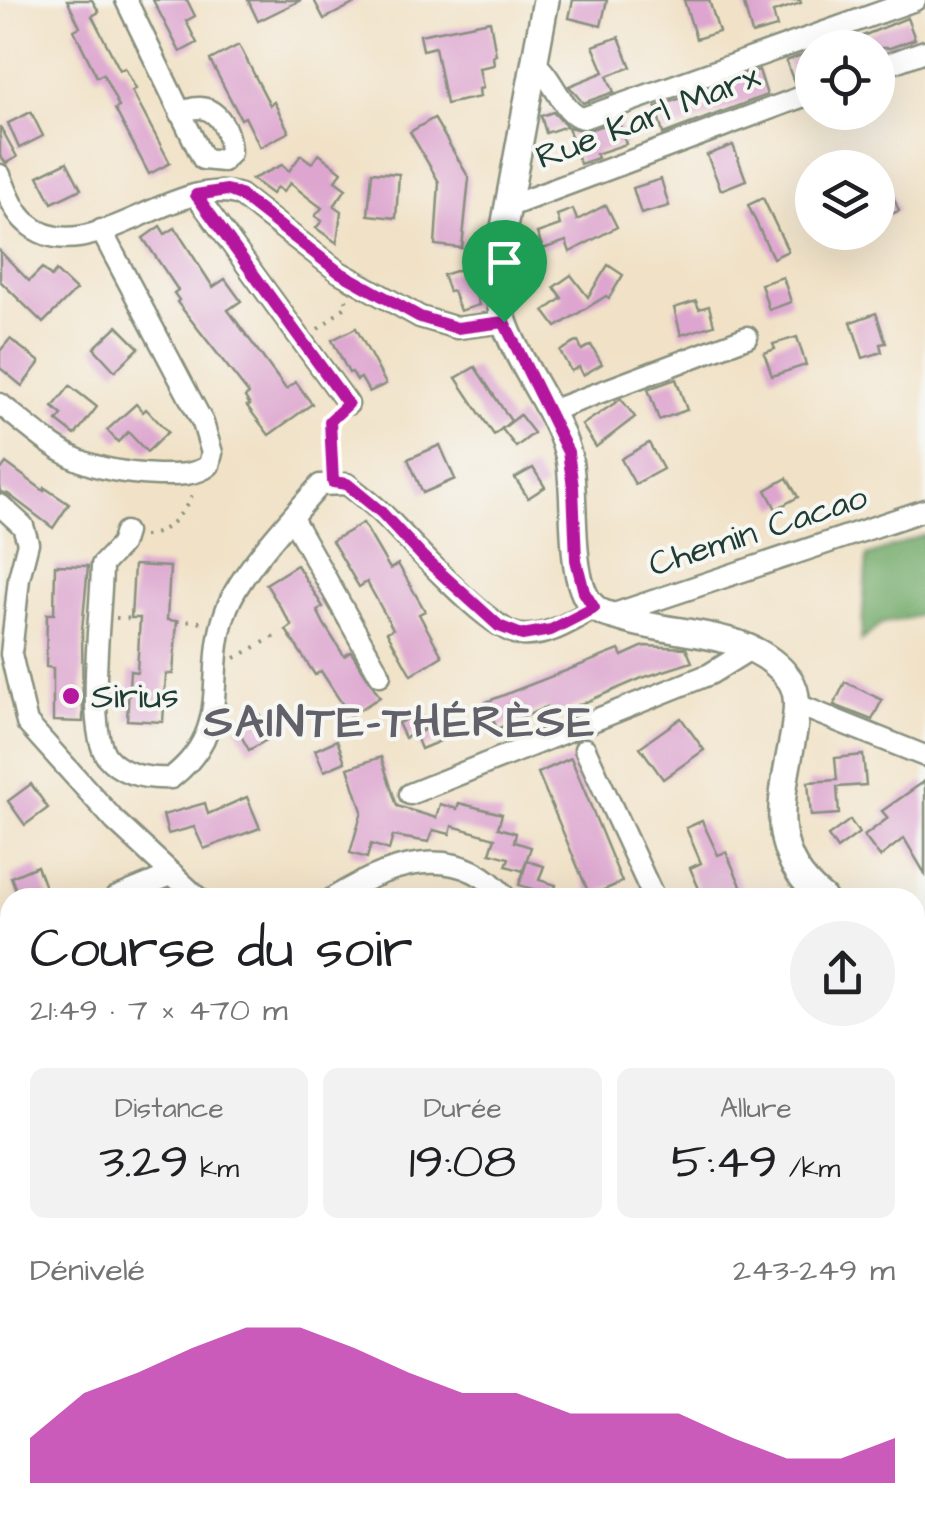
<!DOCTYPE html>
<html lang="fr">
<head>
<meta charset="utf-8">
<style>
  :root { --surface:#fff; --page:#f2f2f2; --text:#202124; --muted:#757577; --accent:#b5179e }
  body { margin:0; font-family:"Architects Daughter",sans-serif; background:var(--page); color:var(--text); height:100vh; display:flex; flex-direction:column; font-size:38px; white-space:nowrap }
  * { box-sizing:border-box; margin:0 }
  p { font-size:32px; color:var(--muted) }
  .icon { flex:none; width:55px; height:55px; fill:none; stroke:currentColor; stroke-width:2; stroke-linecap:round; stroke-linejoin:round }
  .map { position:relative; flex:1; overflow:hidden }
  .panel { position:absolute; left:0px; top:888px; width:925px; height:642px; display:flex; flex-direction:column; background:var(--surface); border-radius:30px 30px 0 0; box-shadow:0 10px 40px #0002 }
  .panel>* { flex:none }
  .fabs { position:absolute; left:795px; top:30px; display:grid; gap:20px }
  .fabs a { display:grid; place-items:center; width:100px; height:100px; border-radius:50%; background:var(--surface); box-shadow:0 10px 40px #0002; font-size:50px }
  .pin { position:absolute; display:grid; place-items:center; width:85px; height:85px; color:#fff; margin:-102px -42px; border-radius:50% 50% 50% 0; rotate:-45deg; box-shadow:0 0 10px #0007 }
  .pin .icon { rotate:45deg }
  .round { display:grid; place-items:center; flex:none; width:105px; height:105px; border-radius:52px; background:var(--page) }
  .summary { display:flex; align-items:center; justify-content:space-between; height:170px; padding:0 30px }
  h1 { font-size:55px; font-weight:600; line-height:75px }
  .stats { display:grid; grid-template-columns:repeat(3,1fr); gap:15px; height:170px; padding:10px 30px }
  .stats div { display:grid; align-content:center; border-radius:15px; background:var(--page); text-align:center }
  .stats b { font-size:50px; font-weight:600 }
  .stats small { font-size:28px; font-weight:400 }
  .stats p { font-size:28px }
  .chart { height:280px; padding:20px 30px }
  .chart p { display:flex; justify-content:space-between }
  .chart svg { width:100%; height:180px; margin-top:10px; fill:var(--accent); opacity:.7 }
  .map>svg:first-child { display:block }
  .forest { fill:#71a967; stroke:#48734e; stroke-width:2.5 }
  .building { fill:#dda5cf }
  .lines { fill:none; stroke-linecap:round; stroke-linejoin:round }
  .minor-casing { stroke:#88907e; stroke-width:25 }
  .major-casing { stroke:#88907e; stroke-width:30 }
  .path { stroke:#88907e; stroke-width:4; stroke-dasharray:2.5 8; stroke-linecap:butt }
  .minor { stroke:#fff; stroke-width:20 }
  .major { stroke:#fff; stroke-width:25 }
  .route-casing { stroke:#fff; stroke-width:20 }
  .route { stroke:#b5179e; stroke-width:12 }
  .poi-dot { fill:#b5179e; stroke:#f6f6f2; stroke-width:4 }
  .labels { text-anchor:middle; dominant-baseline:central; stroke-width:8; stroke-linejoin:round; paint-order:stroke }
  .street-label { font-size:35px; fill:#1f3d34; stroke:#f6f6f2 }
  .poi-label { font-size:35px; fill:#1f3d34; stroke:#f6f6f2; text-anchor:start }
  .district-label { font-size:45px; font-weight:bold; letter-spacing:2.5px; fill:#62616a; stroke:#f6f6f2 }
</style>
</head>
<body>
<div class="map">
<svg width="925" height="1529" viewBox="0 0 925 1529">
  <rect width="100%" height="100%" fill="#f6f6f2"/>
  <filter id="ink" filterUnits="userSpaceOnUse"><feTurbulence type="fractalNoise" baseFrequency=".01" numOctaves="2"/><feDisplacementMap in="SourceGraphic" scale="20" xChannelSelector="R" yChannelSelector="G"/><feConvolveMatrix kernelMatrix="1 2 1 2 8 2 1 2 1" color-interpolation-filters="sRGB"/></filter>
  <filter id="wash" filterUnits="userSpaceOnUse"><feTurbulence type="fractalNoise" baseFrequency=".0048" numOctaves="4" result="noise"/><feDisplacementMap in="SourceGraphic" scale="40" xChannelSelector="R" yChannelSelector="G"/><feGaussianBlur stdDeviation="2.25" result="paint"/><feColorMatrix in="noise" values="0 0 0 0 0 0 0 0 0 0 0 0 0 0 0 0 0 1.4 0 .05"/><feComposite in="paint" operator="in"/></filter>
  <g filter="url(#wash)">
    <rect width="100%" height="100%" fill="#f1e2c7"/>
    <polygon class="forest" points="925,535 925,614 881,624 861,641 867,556"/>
    <g id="blocks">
      <g class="building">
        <polygon points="67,0 92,0 99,12 92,16 120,70 125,68 136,89 132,91 170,163 149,174 115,109 119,107 103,74 97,77 74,30 80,27"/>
        <polygon points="153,0 187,0 195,16 186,21 197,43 180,52"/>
        <polygon points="248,0 301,0 258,21"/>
        <polygon points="314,0 361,0 324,19"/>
        <polygon points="573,0 607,0 601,26 569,18"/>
        <polygon points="684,0 709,0 719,32 696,39"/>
        <polygon points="743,0 800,0 801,3 773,12 777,27 752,34"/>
        <polygon points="907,18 915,39 890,48 833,48"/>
        <polygon points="490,21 496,55 493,56 494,65 479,68 483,88 479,89 480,97 446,104 435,47 423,50 420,35"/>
        <polygon points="619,37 631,67 607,76 614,92 583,103 569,86 604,72 593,46"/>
        <polygon points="239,45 270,105 274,102 289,132 260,147 245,117 241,119 210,60"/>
        <polygon points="812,51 812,79 795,85 786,61"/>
        <polygon points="759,70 767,95 663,134 656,107"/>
        <polygon points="31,112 43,136 19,148 8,123"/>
        <polygon points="553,112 567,126 546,133 541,116"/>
        <polygon points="434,118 469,178 462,248 435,245 439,182 410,132"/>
        <polygon points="618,120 626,144 596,154 598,158 580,164 568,127 586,131"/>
        <polygon points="0,126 17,157 6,163 0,156"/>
        <polygon points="733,145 746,180 721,190 707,155"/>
        <polygon points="319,154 342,172 335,181 346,189 334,206 341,211 337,243 316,228 322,221 315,216 322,208 310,199 290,183 283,192 277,187 272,194 252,179 282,165 289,171 301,155 312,163"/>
        <polygon points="878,159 899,211 878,219"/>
        <polygon points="67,162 81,189 52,203 38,176"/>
        <polygon points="372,172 399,174 396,218 368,215"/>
        <polygon points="661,179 669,206 641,214 633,188"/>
        <polygon points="763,198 788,251 773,258 748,205"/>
        <polygon points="606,205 617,227 570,252 566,241 543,249 537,233 560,225 557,215 573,209 577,220"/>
        <polygon points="160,226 165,234 175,228 213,287 225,279 241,301 228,310 286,389 296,382 312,404 269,435 247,406 250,405 245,397 249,394 177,302 179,300 174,293 178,290 143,238"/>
        <polygon points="0,251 29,281 42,268 51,277 56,271 76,290 43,323 0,281"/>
        <polygon points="608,265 623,275 609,298 606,296 556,327 544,311 562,298 554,287 571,275 588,297"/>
        <polygon points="467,267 479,305 460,311 453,291 449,292 443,275"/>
        <polygon points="783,277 791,302 769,310 761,284"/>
        <polygon points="696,301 699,309 709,306 714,325 681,335 674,308"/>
        <polygon points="876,313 886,343 880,344 882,352 863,358 851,322"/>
        <polygon points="117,326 139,348 115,371 94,348"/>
        <polygon points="356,328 386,384 369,392 361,378 357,380 352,372 349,373 332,340"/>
        <polygon points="797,337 806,365 772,376 764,353 775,349 773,344"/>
        <polygon points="10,339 40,362 22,386 0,368 0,351"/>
        <polygon points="578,341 582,350 591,345 602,364 583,375 579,367 571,371 560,351"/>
        <polygon points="475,367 511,421 494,435 456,378"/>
        <polygon points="676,379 687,410 659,420 648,389"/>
        <polygon points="70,386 97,407 75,435 57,421 62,415 53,407"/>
        <polygon points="621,399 635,417 596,447 582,425"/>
        <polygon points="136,404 143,412 146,409 168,432 147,452 128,432 118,442 107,430"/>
        <polygon points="520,415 534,433 516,447 502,429"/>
        <polygon points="649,443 663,469 635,484 621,459"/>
        <polygon points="440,445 455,479 423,493 408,459"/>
        <polygon points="6,463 44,491 45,488 69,504 53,528 8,494 0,492 0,471"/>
        <polygon points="533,468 545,487 528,498 515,478"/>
        <polygon points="787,478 798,497 776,509 766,490"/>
        <polygon points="363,523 390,569 398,564 425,611 419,614 442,656 411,675 387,632 393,629 367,582 359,587 332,541"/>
        <polygon points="55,565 88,566 82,630 83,722 53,721 53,668 46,667 47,614 54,614"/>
        <polygon points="134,565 170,567 167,620 177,621 173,674 166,674 163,722 127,720 130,671 137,672 140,618 131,618"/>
        <polygon points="297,565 323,607 317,610 324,624 344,656 351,652 380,697 350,716 321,671 315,675 286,630 292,626 266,584"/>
        <polygon points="644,646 686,648 692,662 642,678 551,717 546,707 497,729 486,702 619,650 622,656"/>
        <polygon points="845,682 882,700 872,720 834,705"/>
        <polygon points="420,713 426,728 405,738 398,723"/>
        <polygon points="259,714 272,737 249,750 236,727"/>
        <polygon points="681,718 704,750 663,779 640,747"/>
        <polygon points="439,723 445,739 421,749 415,734"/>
        <polygon points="337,740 345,762 324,771 315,750"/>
        <polygon points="863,755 866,785 837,787 839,814 811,816 808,782 837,780 835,758"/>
        <polygon points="381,757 397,806 436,818 440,804 457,809 459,803 502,814 498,828 516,833 514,842 531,847 523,871 506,866 509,858 490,853 495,838 452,826 450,834 433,830 429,842 393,836 389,850 371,844 367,858 350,853 362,811 348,768"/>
        <polygon points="571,758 622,882 590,896 538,773"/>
        <polygon points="925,781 925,874 904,838 880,857 864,836 888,818 882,811"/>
        <polygon points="31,784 48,808 25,825 8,801"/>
        <polygon points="247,797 260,828 204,849 194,827 168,834 163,815 205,803 208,814"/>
        <polygon points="850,820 859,833 837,849 828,836"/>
        <polygon points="702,821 718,855 726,852 742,888 720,898 703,898 690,868 701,863 686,828"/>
        <polygon points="527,861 544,866 539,880 556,885 552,898 534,898 536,890 519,885"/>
        <polygon points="37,866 49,898 19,898 11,877"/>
      </g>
    </g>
  </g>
  <g filter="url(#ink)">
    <use href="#blocks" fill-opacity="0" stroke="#88907e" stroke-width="2.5"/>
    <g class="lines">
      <g class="minor-casing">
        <g id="minor">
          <path d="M 126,0 L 203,159 L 223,161 L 230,153 C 230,124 210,95 180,114"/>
          <path d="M 534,63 C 554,77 562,114 583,118 L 915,0"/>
          <polyline points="878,68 925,51"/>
          <path d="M 0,175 C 7,191 13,211 27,223 C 85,275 175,172 240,195 L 339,272 L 420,317 L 457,328 L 504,322"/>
          <polyline points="196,195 348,404"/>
          <polyline points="507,207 812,93"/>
          <path d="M 0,404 C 61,453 76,471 158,475 C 175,475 196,476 209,465 L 212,453 L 203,423 L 101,230"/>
          <polyline points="548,412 747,337"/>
          <polyline points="0,505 23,526 28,543 19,578 11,654 27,723 115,821 198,898"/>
          <polyline points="292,518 380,675"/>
          <path d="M 125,532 L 121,545 L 102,565 C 102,605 85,729 107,757 C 123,776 148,779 171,778 C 236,728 202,673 227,608 C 241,571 293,516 320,485 L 347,484 C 359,494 372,503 383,514 C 410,540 488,632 522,635 C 548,637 574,620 595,608"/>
          <polyline points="611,615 925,510"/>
          <polyline points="798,705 925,756"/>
          <polyline points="585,749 654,898"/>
          <polyline points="410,794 710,674 752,648"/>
          <polyline points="115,898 173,874"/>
          <path d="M 333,898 C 389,863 458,840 506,898"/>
          <polyline points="0,948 10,942"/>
          <polyline points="915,1015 925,1012"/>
          <polyline points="915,1054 925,1078"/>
          <polyline points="0,1108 10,1102"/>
          <polyline points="0,1271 10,1264"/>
          <polyline points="49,1520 86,1529"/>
          <polyline points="214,1520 219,1529"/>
          <polyline points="0,1528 10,1519"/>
          <polyline points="920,1529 917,1503 925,1482"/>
        </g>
      </g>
      <g class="major-casing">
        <g id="major">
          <path d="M 546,0 L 500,249 C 499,273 497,301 505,324 C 521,369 555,408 568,454 C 578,491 565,585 595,608 C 601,614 615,616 623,619 C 677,637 753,628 790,680 C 800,695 796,714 794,731 C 783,795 763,851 823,898"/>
          <polyline points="640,1520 658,1529"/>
        </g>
      </g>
      <g class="path">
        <polyline points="318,329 348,305 345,298"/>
        <polyline points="332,468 330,421 336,415"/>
        <path d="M 144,536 C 165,535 186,512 193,492"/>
        <polyline points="116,618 137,619"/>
        <polyline points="177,621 202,622"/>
        <polyline points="235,658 281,633"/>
        <polyline points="0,1131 10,1147"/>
      </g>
      <use href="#minor" class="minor"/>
      <use href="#major" class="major"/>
    </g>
  </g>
  <g class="lines" filter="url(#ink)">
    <g class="route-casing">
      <polygon id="route" points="227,190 240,195 339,272 420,317 457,328 504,322 568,452 573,487 576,560 584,592 594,608 551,630 522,635 499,626 424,558 381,512 347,484 333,482 330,421 348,404 196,195"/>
    </g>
    <use href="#route" class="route"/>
  </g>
  <circle class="poi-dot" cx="71" cy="696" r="10"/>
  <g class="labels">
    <g class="street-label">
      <text transform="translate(648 117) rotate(-21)">Rue Karl Marx</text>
      <text transform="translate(758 531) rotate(-18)">Chemin Cacao</text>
    </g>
    <g class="poi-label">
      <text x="91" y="696">Sirius</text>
    </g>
    <g class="district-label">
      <text x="400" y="723">SAINTE-THÉRÈSE</text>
    </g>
  </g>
</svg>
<div class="fabs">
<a><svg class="icon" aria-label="locate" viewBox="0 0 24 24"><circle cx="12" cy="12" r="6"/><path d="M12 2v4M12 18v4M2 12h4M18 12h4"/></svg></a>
<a><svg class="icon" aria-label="layers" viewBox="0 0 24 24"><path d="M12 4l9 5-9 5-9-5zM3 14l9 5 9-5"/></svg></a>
</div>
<div class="pin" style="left:504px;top:322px;background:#1e9e55"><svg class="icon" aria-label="arrive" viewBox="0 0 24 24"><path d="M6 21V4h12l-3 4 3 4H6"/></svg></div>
<section class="panel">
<div class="summary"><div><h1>Course du soir</h1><p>21:49 · 7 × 470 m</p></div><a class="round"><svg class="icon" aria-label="share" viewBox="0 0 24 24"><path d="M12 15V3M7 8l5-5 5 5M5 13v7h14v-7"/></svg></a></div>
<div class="stats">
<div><p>Distance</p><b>3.29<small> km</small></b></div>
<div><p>Durée</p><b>19:08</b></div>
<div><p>Allure</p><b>5:49<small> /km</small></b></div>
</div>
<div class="chart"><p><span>Dénivelé</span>243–249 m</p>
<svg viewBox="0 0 160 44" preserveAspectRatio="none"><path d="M0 44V33L10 22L20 17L30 11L40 6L50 6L60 11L70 17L80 22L90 22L100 27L110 27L120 27L130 33L140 38L150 38L160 33V44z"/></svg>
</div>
</section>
</div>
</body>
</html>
